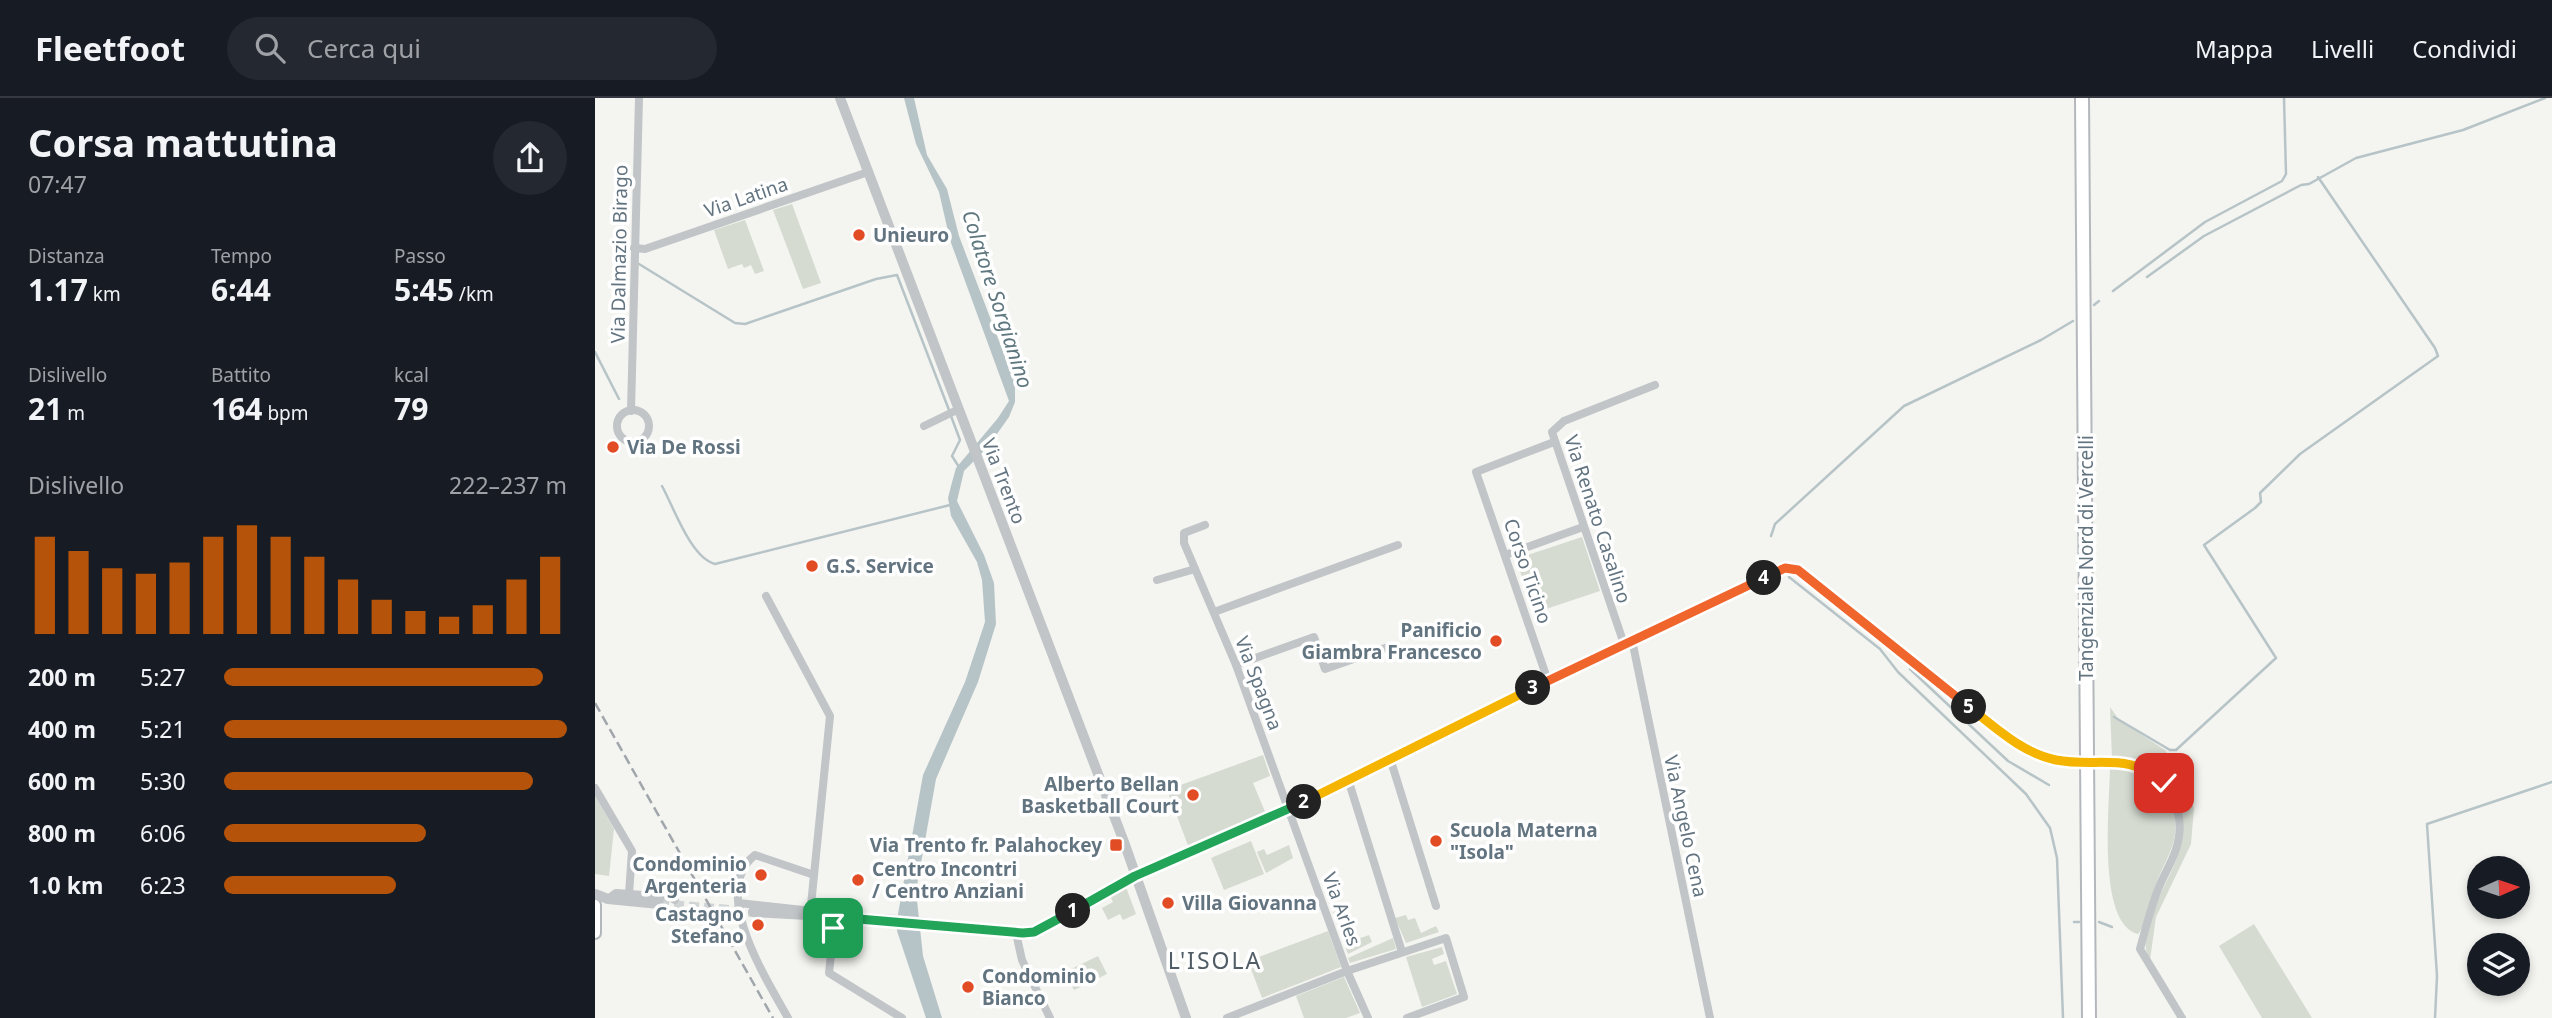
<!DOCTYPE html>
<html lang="it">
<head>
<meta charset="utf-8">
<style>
  :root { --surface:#171b24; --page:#242831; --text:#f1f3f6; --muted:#9ea1a6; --line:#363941; --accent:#b45309 }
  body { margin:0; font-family:"Noto Sans",sans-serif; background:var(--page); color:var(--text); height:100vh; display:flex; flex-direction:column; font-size:26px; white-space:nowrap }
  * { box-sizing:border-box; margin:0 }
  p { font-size:23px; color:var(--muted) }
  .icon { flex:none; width:38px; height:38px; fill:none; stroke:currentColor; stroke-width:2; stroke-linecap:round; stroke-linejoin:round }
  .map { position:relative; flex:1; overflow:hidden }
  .sheet { display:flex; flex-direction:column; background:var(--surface); width:595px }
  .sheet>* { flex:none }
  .needle { width:46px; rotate:87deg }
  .controls { position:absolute; left:1872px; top:758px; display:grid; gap:14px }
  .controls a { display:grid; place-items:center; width:63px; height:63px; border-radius:50%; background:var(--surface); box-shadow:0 4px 10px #0003; font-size:35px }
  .pin { position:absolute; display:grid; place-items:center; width:60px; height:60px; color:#fff; margin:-30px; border-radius:14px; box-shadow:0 4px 10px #0006 }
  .km { position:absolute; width:35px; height:35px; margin:-18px; border-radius:50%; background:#222; color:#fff; font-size:19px; line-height:35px; text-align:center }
  .round { display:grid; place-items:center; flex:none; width:74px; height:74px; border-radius:37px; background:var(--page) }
  .summary { display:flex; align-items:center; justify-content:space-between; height:119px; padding:0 28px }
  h1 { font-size:38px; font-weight:700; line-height:52px }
  .metrics { display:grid; grid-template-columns:repeat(3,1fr); gap:10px; height:119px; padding:7px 28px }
  .metrics div { display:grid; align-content:center }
  .metrics b { font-size:30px; font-weight:700 }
  .metrics small { font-size:19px; font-weight:400 }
  .metrics p { font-size:19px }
  .chart { height:196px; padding:14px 28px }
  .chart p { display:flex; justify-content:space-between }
  .chart svg { width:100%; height:126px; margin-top:7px; stroke:var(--accent); stroke-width:6 }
  ul { padding:0 28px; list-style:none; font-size:23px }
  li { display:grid; grid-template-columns:112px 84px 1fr; align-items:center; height:52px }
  li i { height:18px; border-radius:9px; background:var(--accent) }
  header { display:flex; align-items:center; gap:42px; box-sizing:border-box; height:98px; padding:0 35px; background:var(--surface); border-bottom:2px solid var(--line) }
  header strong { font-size:33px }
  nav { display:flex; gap:38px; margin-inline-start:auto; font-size:24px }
  .search { width:490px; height:63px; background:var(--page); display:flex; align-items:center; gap:18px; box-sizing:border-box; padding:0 24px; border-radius:38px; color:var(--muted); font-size:26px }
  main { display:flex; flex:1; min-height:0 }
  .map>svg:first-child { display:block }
  .green { fill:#d5dbd1 }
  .water { fill:#b7c4c7 }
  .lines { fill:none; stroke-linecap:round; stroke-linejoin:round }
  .stream { stroke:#b7c4c7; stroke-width:2.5 }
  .tertiary-tunnel { stroke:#d0d4d4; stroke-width:10; stroke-dasharray:10 5; stroke-linecap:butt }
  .secondary-casing { stroke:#b1b7bb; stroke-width:14 }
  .primary-casing { stroke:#b4b8bc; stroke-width:16 }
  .minor { stroke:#c1c5c8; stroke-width:8 }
  .tertiary { stroke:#c1c5c8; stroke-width:10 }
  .secondary { stroke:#fff; stroke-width:10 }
  .primary { stroke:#fff; stroke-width:12 }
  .rail { stroke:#a0a6ab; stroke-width:2.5; stroke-dasharray:10 5; stroke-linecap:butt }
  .minor-bridge { stroke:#c1c5c8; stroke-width:8 }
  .split-1-casing { stroke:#fff; stroke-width:14 }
  .split-2-casing { stroke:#fff; stroke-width:14 }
  .split-3-casing { stroke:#fff; stroke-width:14 }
  .split-4-casing { stroke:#fff; stroke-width:14 }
  .split-5-casing { stroke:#fff; stroke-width:14 }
  .split-6-casing { stroke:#fff; stroke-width:14 }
  .split-1 { stroke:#22a559; stroke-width:9 }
  .split-2 { stroke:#22a559; stroke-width:9 }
  .split-3 { stroke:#f5b400; stroke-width:9 }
  .split-4 { stroke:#f0652b; stroke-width:9 }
  .split-5 { stroke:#f0652b; stroke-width:9 }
  .split-6 { stroke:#f5b400; stroke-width:9 }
  .poi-dot { fill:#e14c24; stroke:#fff; stroke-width:2.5 }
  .labels { text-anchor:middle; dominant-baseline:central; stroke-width:7; stroke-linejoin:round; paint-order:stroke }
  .street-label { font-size:19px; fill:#637481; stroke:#fff }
  .poi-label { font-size:19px; font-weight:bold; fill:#637481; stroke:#fff; text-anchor:start }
  .water-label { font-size:21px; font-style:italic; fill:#5f777f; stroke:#fff }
  .quarter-label { font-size:23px; letter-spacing:2px; fill:#515d66; stroke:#fff }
</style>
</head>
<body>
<header>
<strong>Fleetfoot</strong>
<div class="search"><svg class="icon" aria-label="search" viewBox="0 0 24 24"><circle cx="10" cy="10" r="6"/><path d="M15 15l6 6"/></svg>Cerca qui</div>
<nav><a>Mappa</a><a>Livelli</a><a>Condividi</a></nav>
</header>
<main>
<section class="sheet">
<div class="summary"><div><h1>Corsa mattutina</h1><p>07:47</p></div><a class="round"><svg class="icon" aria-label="share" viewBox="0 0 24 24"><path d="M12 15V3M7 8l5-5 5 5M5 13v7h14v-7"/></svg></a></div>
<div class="metrics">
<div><p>Distanza</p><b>1.17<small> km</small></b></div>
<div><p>Tempo</p><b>6:44</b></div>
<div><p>Passo</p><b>5:45<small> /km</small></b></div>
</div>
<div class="metrics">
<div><p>Dislivello</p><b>21<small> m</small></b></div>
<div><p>Battito</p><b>164<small> bpm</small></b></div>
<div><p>kcal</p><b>79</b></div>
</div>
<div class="chart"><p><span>Dislivello</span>222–237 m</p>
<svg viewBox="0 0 160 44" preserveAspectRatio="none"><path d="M5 44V10M15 44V15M25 44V21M35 44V23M45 44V19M55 44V10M65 44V6M75 44V10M85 44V17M95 44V25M105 44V32M115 44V36M125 44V38M135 44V34M145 44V25M155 44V17"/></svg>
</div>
<ul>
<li><b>200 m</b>5:27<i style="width:93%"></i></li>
<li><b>400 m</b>5:21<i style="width:100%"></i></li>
<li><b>600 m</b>5:30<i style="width:90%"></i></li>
<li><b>800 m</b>6:06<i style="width:59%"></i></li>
<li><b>1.0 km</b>6:23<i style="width:50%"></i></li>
</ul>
</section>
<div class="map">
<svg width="1957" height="920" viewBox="0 0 1957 920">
  <rect width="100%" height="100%" fill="#f4f4f0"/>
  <g class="green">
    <polygon points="197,106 226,185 208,191 178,112"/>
    <polygon points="150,122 169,173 160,176 156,167 149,170 147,166 133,171 119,132"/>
    <polygon points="987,439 1005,493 939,515 921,461"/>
    <path d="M 1515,609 L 1524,622 L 1570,652 L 1593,688 L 1599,710 L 1596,746 L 1561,819 L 1555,862 C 1536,831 1581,778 1584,750 C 1590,698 1570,665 1517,660 Z"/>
    <polygon points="668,657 675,678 658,685 671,716 594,750 572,692"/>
    <path d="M 1515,668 C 1550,669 1587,696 1580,736 C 1578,753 1567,769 1561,786 C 1555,801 1553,824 1543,836 C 1501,826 1515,703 1515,668 Z"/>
    <polygon points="0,698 19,731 14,778 0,776"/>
    <polygon points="656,743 669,776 629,792 616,760"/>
    <polygon points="694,747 698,760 671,775 662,754 669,751 672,757"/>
    <polygon points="531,789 541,816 528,822 525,816 513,822 507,810 518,804 515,798"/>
    <polygon points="751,810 760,842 774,837 777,844 753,856 738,814"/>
    <polygon points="811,817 813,822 820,820 826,835 841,828 844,834 811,845 800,820"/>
    <polygon points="1659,826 1717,920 1667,920 1624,848"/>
    <polygon points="733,833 746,869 667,900 653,863"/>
    <polygon points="798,840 801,851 755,865 753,860"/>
    <polygon points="847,849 849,856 837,861 839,867 851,863 862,896 827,909 811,859"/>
    <polygon points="503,858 512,876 479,892 470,874"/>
    <polygon points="749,879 765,915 751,920 709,920 701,898"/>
  </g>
  <polygon class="water" points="309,0 319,0 332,57 352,91 364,138 420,285 420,304 414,319 392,350 369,373 362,403 389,457 399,485 401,526 383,584 341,681 321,793 328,858 347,920 331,920 302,833 303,816 328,677 370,584 390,524 387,482 382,464 356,418 353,400 356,388 361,370 403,320 414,303 355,142 344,94 321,46"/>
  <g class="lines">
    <g class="stream">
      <polyline points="44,166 140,225 150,226 281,181 302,177 354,312"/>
      <polyline points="1552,179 1609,138 1706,87 1714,86 1761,60 1868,32 1950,0"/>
      <polyline points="1518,193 1610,124 1687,83 1691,76 1689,0"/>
      <polyline points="1499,207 1504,203"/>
      <polyline points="0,254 24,301"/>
      <polyline points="356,318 365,342 357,358 364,369"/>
      <path d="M 67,388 C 79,410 96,460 120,466 L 355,407"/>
      <polyline points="1176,438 1180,426 1309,308 1446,242 1478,223"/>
      <polyline points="1194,479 1285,551 1303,574 1431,696 1455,730 1462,760 1468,920"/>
      <polyline points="1315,571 1413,663 1454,687"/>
      <polyline points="1519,619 1575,652 1581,652 1681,560 1609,447 1660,410 1666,404 1665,395 1705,356 1843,258 1840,250 1723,79"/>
      <polyline points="1479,824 1484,824"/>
      <polyline points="1504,824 1517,829"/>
      <polyline points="1840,920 1842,878 1832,726 1957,684"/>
    </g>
    <polyline class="tertiary-tunnel" points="64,806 158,814"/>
    <g class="secondary-casing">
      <polyline id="secondary" points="0,807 0,835"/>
    </g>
    <g class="primary-casing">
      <polyline id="primary" points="1487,0 1494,920"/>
    </g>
    <g class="minor">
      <polyline points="39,150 50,151 273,74"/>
      <circle cx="38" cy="328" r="16"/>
      <polyline points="36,313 44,0"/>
      <polyline points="329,328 364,311"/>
      <polyline points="610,427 589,435 589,445 641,567 752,873 773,920"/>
      <polyline points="910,457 988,429"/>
      <polyline points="562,482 600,471"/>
      <polyline points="171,498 235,618 215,817"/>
      <polyline points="619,514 803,447"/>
      <polyline points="1037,542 1115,920"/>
      <polyline points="1029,546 957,334 969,323 1060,287"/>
      <polyline points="641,567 719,539 730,571 796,548"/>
      <polyline points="953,583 881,374 959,344"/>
      <polyline points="795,660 841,808"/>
      <path d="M 1533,665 C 1572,679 1595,712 1580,754 C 1575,768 1567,780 1562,794 C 1555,813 1550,832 1545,851 L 1587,920"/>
      <polyline points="753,681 807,854"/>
      <polyline points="0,690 37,753 34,796"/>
      <polyline points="540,778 695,711 1190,470 1209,476 1429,651 1462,662"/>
      <polyline points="13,801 21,795 75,799 80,802"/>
      <polyline points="144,805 208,812 212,817"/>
      <polyline points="240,819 234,875 307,920"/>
      <polyline points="421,835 427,862 455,920"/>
      <path d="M 193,920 C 172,882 114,793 160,757 L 219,777"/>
      <polyline points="632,920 752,873 851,840 869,899 812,920"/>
    </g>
    <g class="tertiary">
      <polyline points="245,0 529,744 591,920"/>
      <polyline points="0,796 13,801 64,806"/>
      <polyline points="158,814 303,822 428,835 451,828 540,778"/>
    </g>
    <use href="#secondary" class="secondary"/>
    <use href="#primary" class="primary"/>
    <polyline class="rail" points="0,605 178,920"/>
    <polyline class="minor-bridge" points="1462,662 1533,665"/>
  </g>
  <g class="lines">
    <g class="split-1-casing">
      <polyline id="split-1" points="238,830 240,819 428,835 439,834 478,813"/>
    </g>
    <g class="split-2-casing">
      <polyline id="split-2" points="478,813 540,778 709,704"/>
    </g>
    <g class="split-3-casing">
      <polyline id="split-3" points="709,704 938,590"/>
    </g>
    <g class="split-4-casing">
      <polyline id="split-4" points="938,590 1169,480"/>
    </g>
    <g class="split-5-casing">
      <polyline id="split-5" points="1169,480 1190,470 1203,472 1374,609"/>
    </g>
    <g class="split-6-casing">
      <path id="split-6" d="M 1374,609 C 1401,630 1427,655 1461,662 C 1504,670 1533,653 1569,685"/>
    </g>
    <use href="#split-1" class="split-1"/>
    <use href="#split-2" class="split-2"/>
    <use href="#split-3" class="split-3"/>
    <use href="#split-4" class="split-4"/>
    <use href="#split-5" class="split-5"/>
    <use href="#split-6" class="split-6"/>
  </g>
  <g class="poi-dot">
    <circle cx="264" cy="137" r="7"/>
    <circle cx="18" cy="349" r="7"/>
    <circle cx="217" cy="468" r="7"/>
    <circle cx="901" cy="543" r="7"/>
    <circle cx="598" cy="697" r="7"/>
    <circle cx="841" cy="743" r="7"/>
    <rect x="514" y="740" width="14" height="14" rx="3.5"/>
    <circle cx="166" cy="777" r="7"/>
    <circle cx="263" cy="782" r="7"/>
    <circle cx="573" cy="805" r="7"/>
    <circle cx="163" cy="827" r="7"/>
    <circle cx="373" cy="889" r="7"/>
  </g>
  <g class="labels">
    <g class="street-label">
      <text transform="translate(151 99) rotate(-19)">Via Latina</text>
      <text transform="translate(24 156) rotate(-89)">Via Dalmazio Birago</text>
      <text transform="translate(409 383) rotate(69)">Via Trento</text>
      <text transform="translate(1003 421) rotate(72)">Via Renato Casalino</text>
      <text transform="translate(1491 460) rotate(-90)">Tangenziale Nord di Vercelli</text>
      <text transform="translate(933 473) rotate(71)">Corso Ticino</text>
      <text transform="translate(664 585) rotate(69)">Via Spagna</text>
      <text transform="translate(1091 728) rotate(78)">Via Angelo Cena</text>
      <text transform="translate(747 811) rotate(70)">Via Arles</text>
    </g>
    <g class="poi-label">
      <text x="278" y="137">Unieuro</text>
      <text x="32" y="349">Via De Rossi</text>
      <text x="231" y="468">G.S. Service</text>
      <text x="887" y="532" text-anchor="end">Panificio<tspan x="887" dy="22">Giambra Francesco</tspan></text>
      <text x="584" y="686" text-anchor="end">Alberto Bellan<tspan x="584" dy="22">Basketball Court</tspan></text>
      <text x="855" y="732">Scuola Materna<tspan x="855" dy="22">"Isola"</tspan></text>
      <text x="507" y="747" text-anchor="end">Via Trento fr. Palahockey</text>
      <text x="152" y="766" text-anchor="end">Condominio<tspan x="152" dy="22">Argenteria</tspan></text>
      <text x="277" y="771">Centro Incontri<tspan x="277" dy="22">/ Centro Anziani</tspan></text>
      <text x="587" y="805">Villa Giovanna</text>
      <text x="149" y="816" text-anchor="end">Castagno<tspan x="149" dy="22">Stefano</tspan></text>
      <text x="387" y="878">Condominio<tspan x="387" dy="22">Bianco</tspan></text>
    </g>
    <g class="water-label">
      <text transform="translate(403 201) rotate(72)">Colatore Sorgianino</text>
    </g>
    <g class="quarter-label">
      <text x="620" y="862">L'ISOLA</text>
    </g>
  </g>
</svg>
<div class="controls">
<a><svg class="needle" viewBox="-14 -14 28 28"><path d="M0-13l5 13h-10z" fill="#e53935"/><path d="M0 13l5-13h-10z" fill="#9ea1a6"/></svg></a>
<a><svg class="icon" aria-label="layers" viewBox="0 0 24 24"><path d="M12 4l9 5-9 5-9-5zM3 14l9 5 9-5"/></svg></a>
</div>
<div class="pin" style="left:238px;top:830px;background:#1e9e55"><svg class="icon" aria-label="arrive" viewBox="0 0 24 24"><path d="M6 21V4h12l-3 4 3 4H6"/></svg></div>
<div class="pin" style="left:1569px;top:685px;background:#d93025"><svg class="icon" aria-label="check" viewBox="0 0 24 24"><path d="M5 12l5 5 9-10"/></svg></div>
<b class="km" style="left:478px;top:813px">1</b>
<b class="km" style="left:709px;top:704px">2</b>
<b class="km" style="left:938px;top:590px">3</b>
<b class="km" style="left:1169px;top:480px">4</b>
<b class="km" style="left:1374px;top:609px">5</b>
</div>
</main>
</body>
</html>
